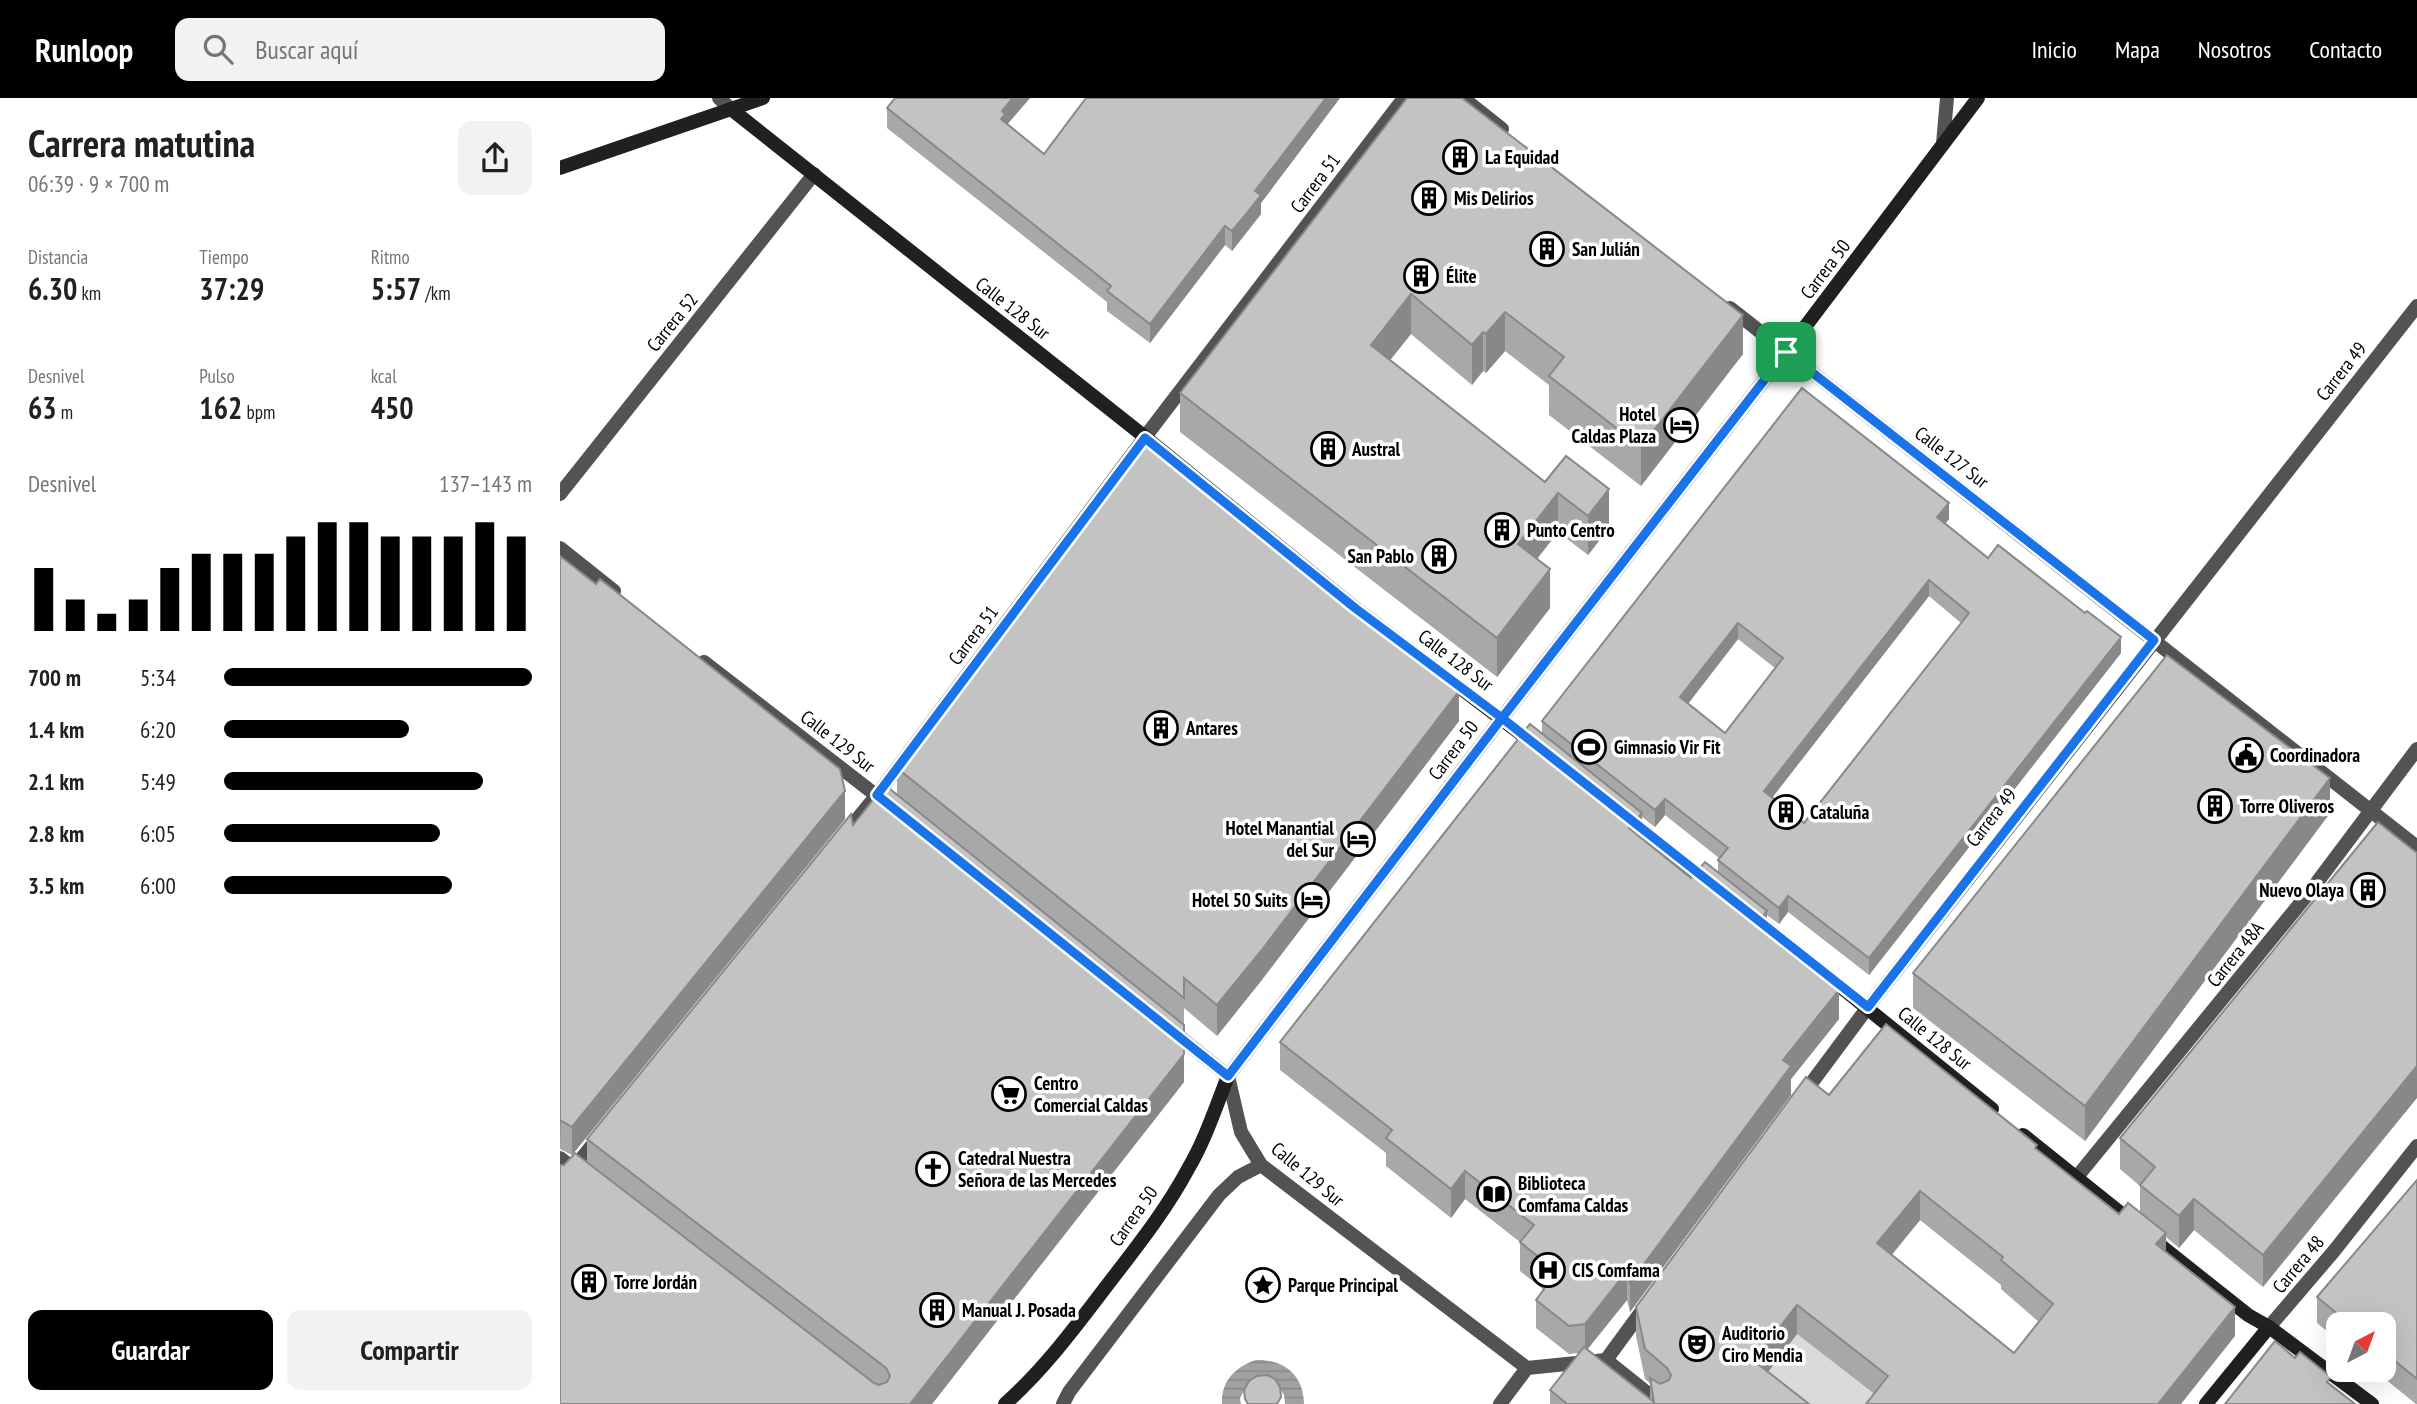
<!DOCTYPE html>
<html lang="es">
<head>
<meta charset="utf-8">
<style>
  :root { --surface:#fff; --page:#f2f2f2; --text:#202124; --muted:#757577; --accent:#000 }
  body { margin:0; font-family:"PT Sans Narrow",sans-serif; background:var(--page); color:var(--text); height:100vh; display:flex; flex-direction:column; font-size:26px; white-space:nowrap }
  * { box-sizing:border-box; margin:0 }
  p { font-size:23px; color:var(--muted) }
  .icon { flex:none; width:38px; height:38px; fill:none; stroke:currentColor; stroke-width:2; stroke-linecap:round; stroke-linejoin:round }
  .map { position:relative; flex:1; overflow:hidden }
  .details { display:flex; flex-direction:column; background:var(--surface); width:560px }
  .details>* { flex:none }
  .needle { width:46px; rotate:41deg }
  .buttons { position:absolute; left:1766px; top:1214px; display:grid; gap:14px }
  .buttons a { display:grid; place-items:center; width:70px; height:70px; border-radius:14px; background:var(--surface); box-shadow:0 7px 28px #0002; font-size:35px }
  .pin { position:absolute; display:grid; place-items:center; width:60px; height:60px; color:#fff; margin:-30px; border-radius:14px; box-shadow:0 4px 10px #0006 }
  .round { display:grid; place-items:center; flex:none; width:74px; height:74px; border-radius:14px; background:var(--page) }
  .summary { display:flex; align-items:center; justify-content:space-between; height:119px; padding:0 28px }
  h1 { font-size:38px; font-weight:800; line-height:52px }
  .figures { display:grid; grid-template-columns:repeat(3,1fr); gap:10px; height:119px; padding:7px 28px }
  .figures div { display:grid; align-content:center }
  .figures b { font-size:30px; font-weight:800 }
  .figures small { font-size:19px; font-weight:400 }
  .figures p { font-size:19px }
  .chart { height:196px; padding:14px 28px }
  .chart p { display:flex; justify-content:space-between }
  .chart svg { width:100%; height:126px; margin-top:7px; stroke:var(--accent); stroke-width:6 }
  .cta { display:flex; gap:14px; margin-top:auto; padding:14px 28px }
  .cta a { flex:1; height:80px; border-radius:14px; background:var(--accent); color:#fff; font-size:28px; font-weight:800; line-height:80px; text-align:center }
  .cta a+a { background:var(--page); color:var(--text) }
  ul { padding:0 28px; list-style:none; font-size:23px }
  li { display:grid; grid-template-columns:112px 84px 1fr; align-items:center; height:52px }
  li i { height:18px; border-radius:9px; background:var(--accent) }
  header { display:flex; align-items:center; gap:42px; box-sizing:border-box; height:98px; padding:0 35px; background:var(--accent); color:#fff }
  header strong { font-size:33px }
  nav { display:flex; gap:38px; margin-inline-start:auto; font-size:24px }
  .search { width:490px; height:63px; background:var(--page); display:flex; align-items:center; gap:18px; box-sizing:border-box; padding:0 24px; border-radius:14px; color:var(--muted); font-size:26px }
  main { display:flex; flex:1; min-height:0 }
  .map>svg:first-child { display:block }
  .pitch { fill:#dadada }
  .water { fill:url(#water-rules) }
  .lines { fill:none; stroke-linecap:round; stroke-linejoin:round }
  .street { stroke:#535353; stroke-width:14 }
  .secondary { stroke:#202020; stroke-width:14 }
  .wall { fill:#a8a8a8; fill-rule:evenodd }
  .shaded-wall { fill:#888 }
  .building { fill:#c3c3c3; stroke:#888; stroke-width:2; fill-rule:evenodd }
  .route-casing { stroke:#fff; stroke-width:14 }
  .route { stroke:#1a73e8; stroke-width:9 }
  .labels { text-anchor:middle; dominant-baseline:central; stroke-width:7; stroke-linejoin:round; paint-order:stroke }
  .poi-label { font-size:19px; font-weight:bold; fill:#000; stroke:#fff; text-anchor:start }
  .street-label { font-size:19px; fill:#000; stroke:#fff }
</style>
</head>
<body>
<header>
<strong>Runloop</strong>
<div class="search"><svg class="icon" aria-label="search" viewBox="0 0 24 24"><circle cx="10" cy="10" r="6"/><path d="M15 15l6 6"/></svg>Buscar aquí</div>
<nav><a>Inicio</a><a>Mapa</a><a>Nosotros</a><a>Contacto</a></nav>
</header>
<main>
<section class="details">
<div class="summary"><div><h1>Carrera matutina</h1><p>06:39 · 9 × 700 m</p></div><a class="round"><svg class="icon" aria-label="share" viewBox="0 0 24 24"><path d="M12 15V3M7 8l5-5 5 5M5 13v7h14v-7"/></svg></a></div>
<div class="figures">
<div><p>Distancia</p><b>6.30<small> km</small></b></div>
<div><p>Tiempo</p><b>37:29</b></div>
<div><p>Ritmo</p><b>5:57<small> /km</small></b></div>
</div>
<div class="figures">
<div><p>Desnivel</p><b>63<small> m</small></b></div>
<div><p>Pulso</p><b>162<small> bpm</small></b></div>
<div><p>kcal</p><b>450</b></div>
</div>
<div class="chart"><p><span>Desnivel</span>137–143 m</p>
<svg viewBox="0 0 160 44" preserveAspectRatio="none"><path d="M5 44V22M15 44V33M25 44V38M35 44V33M45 44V22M55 44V17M65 44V17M75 44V17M85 44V11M95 44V6M105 44V6M115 44V11M125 44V11M135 44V11M145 44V6M155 44V11"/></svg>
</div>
<ul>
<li><b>700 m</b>5:34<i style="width:100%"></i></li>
<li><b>1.4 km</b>6:20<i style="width:60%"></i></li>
<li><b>2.1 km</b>5:49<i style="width:84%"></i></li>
<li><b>2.8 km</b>6:05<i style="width:70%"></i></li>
<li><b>3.5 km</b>6:00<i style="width:74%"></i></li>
</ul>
<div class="cta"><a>Guardar</a><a>Compartir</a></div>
</section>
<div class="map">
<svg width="1857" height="1306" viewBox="0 0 1857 1306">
  <defs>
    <pattern id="water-rules" width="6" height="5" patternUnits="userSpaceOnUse" patternTransform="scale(1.75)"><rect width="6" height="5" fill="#a1a1a1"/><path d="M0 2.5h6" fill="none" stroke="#898989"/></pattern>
  </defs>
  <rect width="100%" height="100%" fill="#fff"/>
  <polygon class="pitch" points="1237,1236 1326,1306 1211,1306 1193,1292"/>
  <path class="water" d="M 696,1262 C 723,1261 744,1277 744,1306 L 725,1306 L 724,1297 L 718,1288 L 686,1289 L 680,1300 L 681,1306 L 662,1306 C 661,1283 675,1269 696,1262 Z"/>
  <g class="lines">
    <g class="street">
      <polyline points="159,0 171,11"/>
      <polyline points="903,0 942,31"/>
      <polyline points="1383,46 1387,0"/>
      <polyline points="1170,210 1857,749"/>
      <polyline points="0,396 254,76"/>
      <polyline points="0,450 54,493"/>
      <polyline points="144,564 330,708"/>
      <polyline points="281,741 317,697 585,339 844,0"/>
      <polyline points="611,932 668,978 681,1034 701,1067 967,1270 1046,1262 1101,1306"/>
      <polyline points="1241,999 1308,909 1857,208"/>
      <polyline points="0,1060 19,1075"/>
      <polyline points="1516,1080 1752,791 1857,651"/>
      <polyline points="0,1087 39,1039"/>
      <polyline points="1709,1229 1774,1153 1857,1048"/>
      <polyline points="1046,1262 1087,1206"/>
      <polyline points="503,1306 509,1294 659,1097 678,1079 701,1067"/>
      <polyline points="940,1306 967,1270"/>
    </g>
    <g class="secondary">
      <polyline points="171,11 585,339 795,510 977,648"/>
      <polyline points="0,70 203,0"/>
      <polyline points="1067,720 1150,785"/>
      <polyline points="1194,819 1432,1011"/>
      <polyline points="1463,1037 1573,1125"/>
      <polyline points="1591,1140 1688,1217 1709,1229 1812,1306"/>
      <path d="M 445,1306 C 481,1274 510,1236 539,1198 C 570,1157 604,1116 628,1071 C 645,1042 656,1009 668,978 L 942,620 L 1226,254 L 1418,0"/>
      <polyline points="1646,1306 1709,1229"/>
    </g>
  </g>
  <g class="wall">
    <polygon points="335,0 470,0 447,26 484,56 526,0 780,0 701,105 701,116 686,135 672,153 665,147 590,245 547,213 547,204 327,30 327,10"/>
    <polygon points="847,0 1183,256 1081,388 989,317 989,287 945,253 926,275 923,273 912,287 851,236 830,262 985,384 1049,430 1028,457 998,434 977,461 990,510 937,579 620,334 620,295"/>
    <path d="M 1242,290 L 1389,421 L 1385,426 L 1428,460 L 1561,555 L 1309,877 L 1228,814 L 1219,826 L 1207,817 L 1207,832 L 1209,838 L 1279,921 L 1231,981 L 1231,997 L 1070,1214 L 1067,1202 L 1027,1252 L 1090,1301 L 1090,1285 L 1085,1281 L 1076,1238 L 1076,1209 L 1269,997 L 1477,1052 L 1559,1116 L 1580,1114 L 1580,1088 L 1560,1071 L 1560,1040 L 1818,724 L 1703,1189 L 1634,1132 L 1619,1150 L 1606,1139 L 1606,1154 L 1675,1238 L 1314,1296 L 1237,1236 L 1208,1274 L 1249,1306 L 990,1306 L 990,1292 L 1019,1255 L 1009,1256 L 976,1230 L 976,1202 L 984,1192 L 960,1173 L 960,1144 L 905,1101 L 891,1120 L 826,1068 L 826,1055 L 720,972 L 720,944 L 982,636 L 982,623 ZM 1369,498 L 1401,525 L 1244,725 L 1212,700 ZM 1178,541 L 1215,570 L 1165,635 L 1128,606 ZM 1105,717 L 1159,760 L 1158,762 L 1158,774 L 1131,780 L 1082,741 L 1082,719 L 1095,729 ZM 1360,1122 L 1441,1187 L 1441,1191 L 1479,1224 L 1454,1255 L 1332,1157 Z"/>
    <polygon points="0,458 285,721 12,1057 0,1051"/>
    <polygon points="899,623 701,883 657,938 624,910 624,984 372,1306 0,1306 4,1067 27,1065 27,1041 293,727 337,697 337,670"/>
    <polygon points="1770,715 1525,1043 1353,910 1353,875"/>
    <polygon points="1857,1082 1857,1306 1856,1306 1814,1272 1824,1272 1824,1227 1778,1227 1778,1242 1757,1225 1757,1199"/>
  </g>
  <g class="shaded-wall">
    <polygon points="453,0 470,0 445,29 441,21 442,13"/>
    <polygon points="766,0 780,0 701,105 701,116 672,153 672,133 695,93"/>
    <polygon points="665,128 665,147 590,245 590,226"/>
    <polygon points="851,196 851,236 811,286 811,247"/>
    <polygon points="945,214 945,253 926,275 926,236"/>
    <polygon points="1183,217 1183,256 1081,388 1081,349"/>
    <polygon points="923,234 923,273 912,287 912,247"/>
    <polygon points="1049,391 1049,430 1028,457 1028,418"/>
    <polygon points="998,395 998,434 958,485 958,446"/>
    <polygon points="1389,405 1389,421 1377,436 1377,419"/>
    <polygon points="990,471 990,510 937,579 937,540"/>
    <polygon points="1369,482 1369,498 1204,710 1204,693"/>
    <polygon points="1178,525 1178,541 1120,616 1120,599"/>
    <polygon points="1561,539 1561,555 1309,877 1309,860"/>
    <polygon points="899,593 899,623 701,883 657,938 657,907"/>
    <polygon points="1770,680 1770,715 1525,1043 1525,1008"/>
    <polygon points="285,693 285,721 12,1057 12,1029"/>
    <polygon points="1105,701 1105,717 1095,729 1095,712"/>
    <polygon points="1082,715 1082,743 1069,730"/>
    <polygon points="1228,798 1228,814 1219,826 1219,810"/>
    <polygon points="1207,813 1207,836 1209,833 1209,862 1198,824"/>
    <polygon points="1279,892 1279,921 1231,981 1231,997 1070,1214 1070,1185 1223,962"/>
    <polygon points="624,956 624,984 372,1306 350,1306"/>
    <polygon points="1857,968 1857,1000 1703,1189 1703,1157"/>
    <polygon points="0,1022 1,1022 0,1051"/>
    <polygon points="905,1073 905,1101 891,1120 891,1091"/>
    <polygon points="1360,1093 1360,1122 1317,1174 1317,1145"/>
    <polygon points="1634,1101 1634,1132 1619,1150 1619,1118"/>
    <polygon points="1606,1135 1606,1164 1596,1146"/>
    <polygon points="1067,1173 1067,1202 1025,1254 1025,1226"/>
    <polygon points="1237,1207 1237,1236 1194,1292 1194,1263"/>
    <polygon points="1675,1209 1675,1238 1621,1306 1598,1306"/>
  </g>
  <g class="building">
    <polygon points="335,0 453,0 442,13 445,16 441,21 484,56 526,0 766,0 695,93 701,97 686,116 672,133 665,128 590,226 547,193 551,188 327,10"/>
    <polygon points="847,0 902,0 1183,217 1081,349 989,278 1004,259 945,214 926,236 923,234 912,247 851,196 811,247 985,384 1006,358 1049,391 1028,418 998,395 958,446 990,471 937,540 620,295"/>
    <path d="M 1242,290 L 1389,405 L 1377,419 L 1428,460 L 1438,447 L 1525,515 L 1527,513 L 1561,539 L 1309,860 L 1228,798 L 1219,810 L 1158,762 L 1168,750 L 1105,701 L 1095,712 L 982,623 ZM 1369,482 L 1409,515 L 1244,725 L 1204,693 ZM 1178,525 L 1223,560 L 1165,635 L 1120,599 Z"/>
    <polygon points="587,346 899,593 701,853 657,907 624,880 624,900 337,670"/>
    <polygon points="0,458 36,486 40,481 280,671 285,693 12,1029 0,1022"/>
    <polygon points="1607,557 1770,680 1525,1008 1353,875"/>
    <polygon points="970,626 1082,715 1069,730 1131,780 1145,764 1207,813 1198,824 1209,833 1206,836 1279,892 1223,962 1231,968 1070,1185 1067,1173 1025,1226 1009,1228 976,1202 984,1191 991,1169 960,1144 974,1127 905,1073 891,1091 826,1040 832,1032 720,944"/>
    <polygon points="325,687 624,927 624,956 350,1306 0,1306 0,1067 4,1067 15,1055 314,1285 319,1287 327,1284 330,1278 326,1270 27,1041 291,716 293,727"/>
    <polygon points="1818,724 1857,755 1857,968 1703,1157 1634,1101 1619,1118 1580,1087 1595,1069 1560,1040"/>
    <path d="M 1326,926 L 1477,1047 L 1475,1050 L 1559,1116 L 1568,1105 L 1606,1135 L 1596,1146 L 1675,1209 L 1598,1306 L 1306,1306 L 1328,1278 L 1237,1207 L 1194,1263 L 1249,1306 L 1006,1306 L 1006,1305 L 990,1292 L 1024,1249 L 1094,1304 L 1090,1280 L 1100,1286 L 1109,1282 L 1111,1277 L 1107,1270 L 1085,1251 L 1076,1209 L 1246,979 L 1269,997 ZM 1360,1093 L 1443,1159 L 1441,1162 L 1493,1206 L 1454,1255 L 1317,1145 Z"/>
    <polygon points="1857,1082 1857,1281 1824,1254 1824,1227 1791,1227 1757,1199"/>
    <polygon points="1715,1243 1735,1260 1740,1254 1771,1279 1767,1284 1795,1306 1665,1306"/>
    <polygon points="707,1277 715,1281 720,1289 721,1299 717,1306 688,1306 685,1301 684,1292 689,1283 697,1278"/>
  </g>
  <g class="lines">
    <g class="route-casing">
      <polyline id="route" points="1226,254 942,620 668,978 317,697 585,340 795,510 942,620 1308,909 1594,542 1226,254"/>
    </g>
    <use href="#route" class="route"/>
  </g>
  <defs>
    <g id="building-ring" transform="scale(1.75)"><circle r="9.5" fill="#fff" stroke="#000" stroke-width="1.5"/><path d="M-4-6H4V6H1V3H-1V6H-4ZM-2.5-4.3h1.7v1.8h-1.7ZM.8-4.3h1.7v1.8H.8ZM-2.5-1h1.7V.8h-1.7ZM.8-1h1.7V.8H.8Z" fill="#000"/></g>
    <g id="hotel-ring" transform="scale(1.75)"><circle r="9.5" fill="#fff" stroke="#000" stroke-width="1.5"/><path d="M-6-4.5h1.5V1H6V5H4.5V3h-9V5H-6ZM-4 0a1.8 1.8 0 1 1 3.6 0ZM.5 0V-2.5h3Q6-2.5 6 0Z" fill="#000"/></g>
    <g id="stadium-ring" transform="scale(1.75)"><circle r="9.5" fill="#fff" stroke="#000" stroke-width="1.5"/><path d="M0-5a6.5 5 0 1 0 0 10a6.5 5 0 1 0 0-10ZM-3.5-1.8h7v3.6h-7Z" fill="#000"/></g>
    <g id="civic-ring" transform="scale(1.75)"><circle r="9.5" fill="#fff" stroke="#000" stroke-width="1.5"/><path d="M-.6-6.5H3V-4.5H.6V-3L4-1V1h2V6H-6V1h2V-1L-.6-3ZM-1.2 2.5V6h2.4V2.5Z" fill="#000"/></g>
    <g id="supermarket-ring" transform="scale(1.75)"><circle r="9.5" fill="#fff" stroke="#000" stroke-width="1.5"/><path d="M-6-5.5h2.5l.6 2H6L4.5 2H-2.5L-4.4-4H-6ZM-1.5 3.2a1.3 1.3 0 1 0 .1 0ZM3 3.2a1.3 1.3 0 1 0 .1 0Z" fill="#000"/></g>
    <g id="church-ring" transform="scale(1.75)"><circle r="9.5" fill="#fff" stroke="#000" stroke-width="1.5"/><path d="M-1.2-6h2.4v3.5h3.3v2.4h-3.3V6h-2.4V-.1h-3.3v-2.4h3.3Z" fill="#000"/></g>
    <g id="library-ring" transform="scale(1.75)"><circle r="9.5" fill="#fff" stroke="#000" stroke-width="1.5"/><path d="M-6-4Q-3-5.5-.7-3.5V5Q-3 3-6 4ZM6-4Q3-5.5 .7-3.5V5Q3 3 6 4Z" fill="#000"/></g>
    <g id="hospital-ring" transform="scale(1.75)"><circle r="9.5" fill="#fff" stroke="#000" stroke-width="1.5"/><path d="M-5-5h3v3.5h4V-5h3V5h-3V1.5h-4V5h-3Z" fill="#000"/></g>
    <g id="sight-ring" transform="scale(1.75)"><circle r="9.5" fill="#fff" stroke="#000" stroke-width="1.5"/><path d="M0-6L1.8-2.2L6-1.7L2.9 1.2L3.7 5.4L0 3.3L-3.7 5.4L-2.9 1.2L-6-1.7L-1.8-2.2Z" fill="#000"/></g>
    <g id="theatre-ring" transform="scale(1.75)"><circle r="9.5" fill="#fff" stroke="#000" stroke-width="1.5"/><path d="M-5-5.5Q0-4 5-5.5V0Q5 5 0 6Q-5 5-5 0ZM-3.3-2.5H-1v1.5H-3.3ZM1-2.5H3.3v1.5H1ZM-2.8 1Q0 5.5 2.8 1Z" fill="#000"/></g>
  </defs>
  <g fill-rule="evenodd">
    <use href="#building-ring" x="900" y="59"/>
    <use href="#building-ring" x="869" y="100"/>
    <use href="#building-ring" x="987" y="151"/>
    <use href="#building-ring" x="861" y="178"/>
    <use href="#hotel-ring" x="1121" y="327"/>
    <use href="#building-ring" x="768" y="351"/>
    <use href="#building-ring" x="942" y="432"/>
    <use href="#building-ring" x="879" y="458"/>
    <use href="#building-ring" x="601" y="630"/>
    <use href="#stadium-ring" x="1029" y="649"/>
    <use href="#civic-ring" x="1686" y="657"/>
    <use href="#building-ring" x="1655" y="708"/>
    <use href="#building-ring" x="1226" y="714"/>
    <use href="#hotel-ring" x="798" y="741"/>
    <use href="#building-ring" x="1808" y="792"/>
    <use href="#hotel-ring" x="752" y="802"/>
    <use href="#supermarket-ring" x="449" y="996"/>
    <use href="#church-ring" x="373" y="1071"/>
    <use href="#library-ring" x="934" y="1096"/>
    <use href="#hospital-ring" x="988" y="1172"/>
    <use href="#building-ring" x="29" y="1184"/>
    <use href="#sight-ring" x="703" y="1187"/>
    <use href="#building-ring" x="377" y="1212"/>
    <use href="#theatre-ring" x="1137" y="1246"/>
  </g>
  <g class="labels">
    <g class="poi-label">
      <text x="925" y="59">La Equidad</text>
      <text x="894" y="100">Mis Delirios</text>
      <text x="1012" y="151">San Julián</text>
      <text x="886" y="178">Élite</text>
      <text x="1096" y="316" text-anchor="end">Hotel<tspan x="1096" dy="22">Caldas Plaza</tspan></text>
      <text x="792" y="351">Austral</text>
      <text x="967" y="432">Punto Centro</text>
      <text x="854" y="458" text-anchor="end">San Pablo</text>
      <text x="626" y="630">Antares</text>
      <text x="1054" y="649">Gimnasio Vir Fit</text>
      <text x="1710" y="657">Coordinadora</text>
      <text x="1680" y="708">Torre Oliveros</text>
      <text x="1250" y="714">Cataluña</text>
      <text x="774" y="730" text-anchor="end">Hotel Manantial<tspan x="774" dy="22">del Sur</tspan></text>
      <text x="1784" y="792" text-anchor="end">Nuevo Olaya</text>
      <text x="728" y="802" text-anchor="end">Hotel 50 Suits</text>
      <text x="474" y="985">Centro<tspan x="474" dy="22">Comercial Caldas</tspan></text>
      <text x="398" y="1060">Catedral Nuestra<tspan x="398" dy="22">Señora de las Mercedes</tspan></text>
      <text x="958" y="1085">Biblioteca<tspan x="958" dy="22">Comfama Caldas</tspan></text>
      <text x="1012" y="1172">CIS Comfama</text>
      <text x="54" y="1184">Torre Jordán</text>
      <text x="728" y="1187">Parque Principal</text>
      <text x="402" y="1212">Manual J. Posada</text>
      <text x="1162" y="1235">Auditorio<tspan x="1162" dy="22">Ciro Mendia</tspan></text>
    </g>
    <g class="street-label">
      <text transform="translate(755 85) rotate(-53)">Carrera 51</text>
      <text transform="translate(1265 171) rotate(-53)">Carrera 50</text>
      <text transform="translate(453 210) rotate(38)">Calle 128 Sur</text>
      <text transform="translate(112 224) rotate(-51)">Carrera 52</text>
      <text transform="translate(1781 273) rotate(-52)">Carrera 49</text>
      <text transform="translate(1392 359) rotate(38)">Calle 127 Sur</text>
      <text transform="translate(413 537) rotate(-53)">Carrera 51</text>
      <text transform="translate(896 562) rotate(37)">Calle 128 Sur</text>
      <text transform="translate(278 643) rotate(38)">Calle 129 Sur</text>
      <text transform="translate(893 652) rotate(-53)">Carrera 50</text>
      <text transform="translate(1431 719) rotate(-52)">Carrera 49</text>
      <text transform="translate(1675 856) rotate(-51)">Carrera 48A</text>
      <text transform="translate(1375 940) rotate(39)">Calle 128 Sur</text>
      <text transform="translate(748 1076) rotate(40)">Calle 129 Sur</text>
      <text transform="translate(573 1118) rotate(-55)">Carrera 50</text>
      <text transform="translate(1738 1166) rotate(-50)">Carrera 48</text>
    </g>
  </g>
</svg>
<div class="buttons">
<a><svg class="needle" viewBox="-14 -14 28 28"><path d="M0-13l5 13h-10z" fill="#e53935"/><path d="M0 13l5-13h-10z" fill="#757577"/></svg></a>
</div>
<div class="pin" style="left:1226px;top:254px;background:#1e9e55"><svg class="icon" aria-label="arrive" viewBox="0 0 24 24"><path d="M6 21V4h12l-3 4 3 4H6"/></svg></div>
</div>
</main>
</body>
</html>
